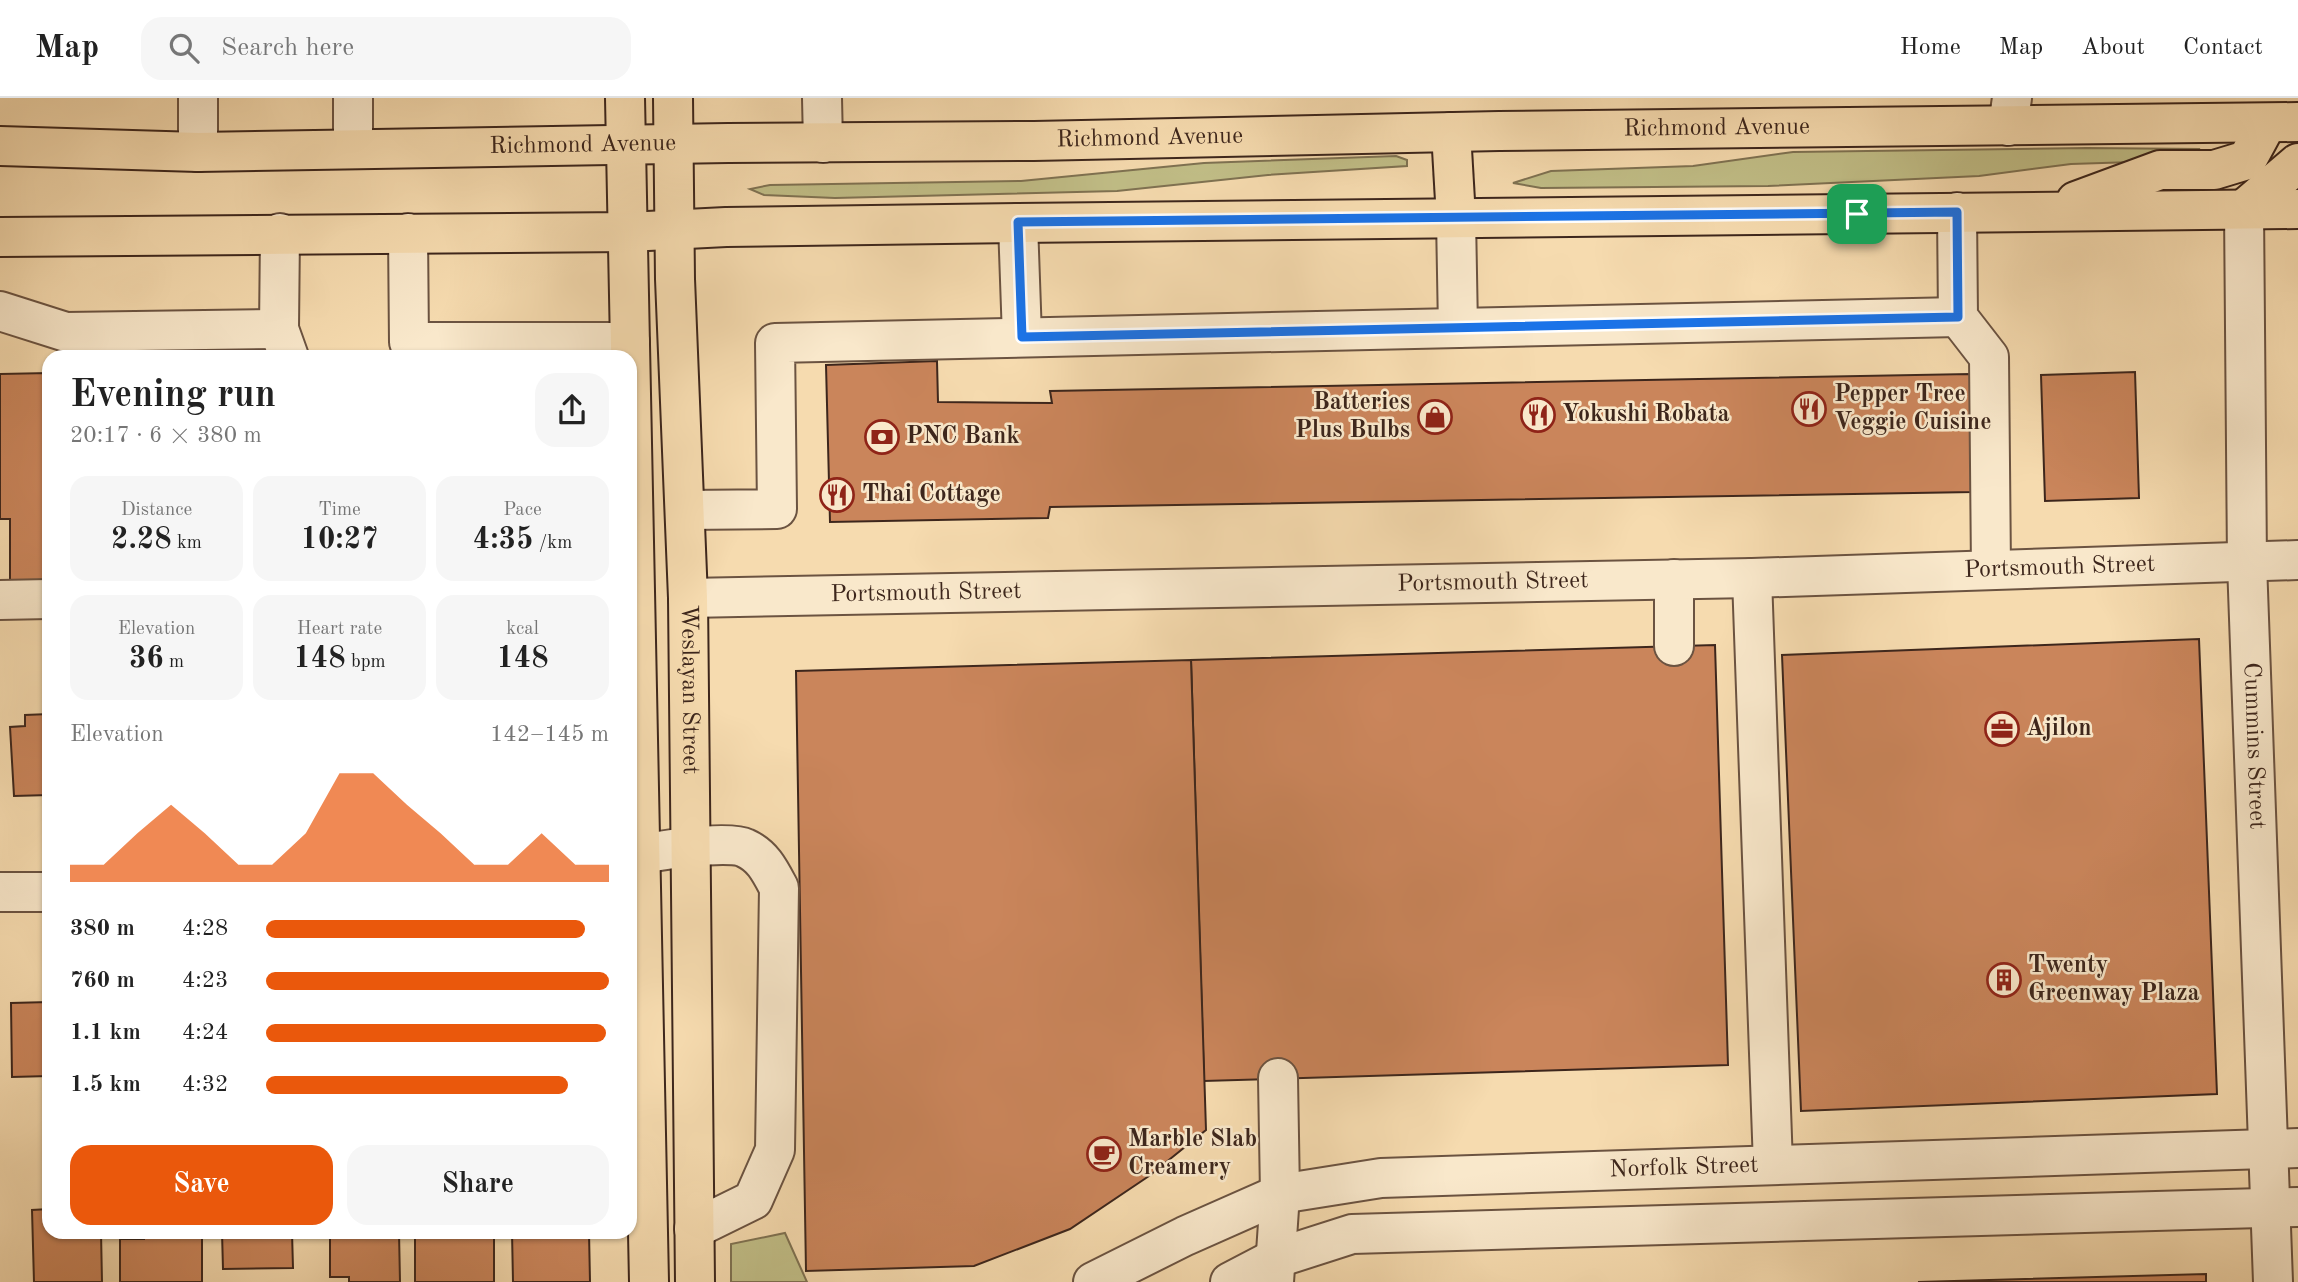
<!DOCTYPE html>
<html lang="en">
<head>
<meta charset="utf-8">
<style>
  :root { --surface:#fff; --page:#f6f6f6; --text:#222; --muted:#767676; --line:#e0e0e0; --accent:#ea580c }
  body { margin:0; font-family:"Old Standard TT",serif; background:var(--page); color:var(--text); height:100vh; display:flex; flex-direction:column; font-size:26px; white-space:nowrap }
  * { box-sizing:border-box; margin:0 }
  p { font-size:23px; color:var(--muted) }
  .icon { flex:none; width:38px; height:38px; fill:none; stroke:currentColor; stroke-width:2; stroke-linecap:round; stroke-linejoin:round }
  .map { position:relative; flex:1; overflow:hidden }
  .drawer { position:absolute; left:42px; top:252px; width:595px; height:889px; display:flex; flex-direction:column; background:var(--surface); border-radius:21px; box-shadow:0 2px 5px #0004 }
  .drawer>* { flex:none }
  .pin { position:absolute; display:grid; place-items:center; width:60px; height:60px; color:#fff; margin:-30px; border-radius:14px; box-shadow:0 4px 10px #0006 }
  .round { display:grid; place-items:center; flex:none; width:74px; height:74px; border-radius:21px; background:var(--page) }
  .overview { display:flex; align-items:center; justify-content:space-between; height:119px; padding:0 28px }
  h1 { font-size:38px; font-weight:700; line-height:52px }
  .stats { display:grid; grid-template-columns:repeat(3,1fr); gap:10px; height:119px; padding:7px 28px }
  .stats div { display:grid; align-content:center; border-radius:18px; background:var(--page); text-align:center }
  .stats b { font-size:30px; font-weight:700 }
  .stats small { font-size:19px; font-weight:400 }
  .stats p { font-size:19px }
  .chart { height:196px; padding:14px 28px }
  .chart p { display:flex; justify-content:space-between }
  .chart svg { width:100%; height:126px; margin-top:7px; fill:var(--accent); opacity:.7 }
  .cta { display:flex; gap:14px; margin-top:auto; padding:14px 28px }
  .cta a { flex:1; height:80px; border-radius:21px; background:var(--accent); color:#fff; font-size:28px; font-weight:700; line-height:80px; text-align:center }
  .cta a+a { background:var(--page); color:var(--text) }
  ul { padding:0 28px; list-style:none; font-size:23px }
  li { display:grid; grid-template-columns:112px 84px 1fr; align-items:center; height:52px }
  li i { height:18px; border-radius:9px; background:var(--accent) }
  header { display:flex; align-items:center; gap:42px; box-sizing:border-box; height:98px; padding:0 35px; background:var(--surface); border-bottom:2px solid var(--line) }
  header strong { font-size:33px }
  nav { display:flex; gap:38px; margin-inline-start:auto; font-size:24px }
  .search { width:490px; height:63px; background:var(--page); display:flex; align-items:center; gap:18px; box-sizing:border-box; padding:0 24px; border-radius:21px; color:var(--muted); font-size:26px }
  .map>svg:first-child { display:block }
  .green { fill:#c1be87; stroke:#7f7252; stroke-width:2 }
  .building { fill:#ca855b; stroke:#3d261c; stroke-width:2 }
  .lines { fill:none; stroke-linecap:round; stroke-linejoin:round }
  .minor-casing { stroke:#6b5341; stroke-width:42 }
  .major-casing { stroke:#3d261c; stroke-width:42 }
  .minor { stroke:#f9e8cb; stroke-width:38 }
  .major { stroke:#f6dbaf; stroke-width:38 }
  .route-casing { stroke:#fff; stroke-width:14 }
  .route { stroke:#1a73e8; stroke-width:9 }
  .labels { text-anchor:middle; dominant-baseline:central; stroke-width:5; stroke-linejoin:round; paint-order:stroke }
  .street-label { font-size:24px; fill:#3d261c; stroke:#f9e8cb }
  .poi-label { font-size:24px; font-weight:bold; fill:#3d261c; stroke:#f9e8cb; text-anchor:start }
</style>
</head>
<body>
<header>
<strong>Map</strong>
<div class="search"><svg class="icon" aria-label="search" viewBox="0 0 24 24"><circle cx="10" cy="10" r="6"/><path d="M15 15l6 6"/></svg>Search here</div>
<nav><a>Home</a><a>Map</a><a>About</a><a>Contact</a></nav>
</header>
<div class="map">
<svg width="2298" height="1184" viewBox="0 0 2298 1184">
  <rect width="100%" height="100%" fill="#f6dbaf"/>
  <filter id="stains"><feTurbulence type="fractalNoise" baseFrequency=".00286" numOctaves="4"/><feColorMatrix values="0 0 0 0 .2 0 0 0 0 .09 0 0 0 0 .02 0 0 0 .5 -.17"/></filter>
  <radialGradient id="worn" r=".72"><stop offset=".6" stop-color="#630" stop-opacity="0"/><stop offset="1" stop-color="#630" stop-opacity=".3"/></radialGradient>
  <g class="green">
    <polygon points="2087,50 2199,51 2196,62 2071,66 1979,78 1768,88 1541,90 1513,85 1551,73 1693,68 1793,54"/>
    <polygon points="1396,58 1407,62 1407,68 1268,77 1117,93 835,100 764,97 750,91 770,87 1021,83 1204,65"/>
    <polygon points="785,1135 807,1184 731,1184 731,1146"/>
  </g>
  <g class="building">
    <polygon points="937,263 938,304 1052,305 1050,293 1970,276 1973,394 1050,409 1048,420 830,424 826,267"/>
    <polygon points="2135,274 2139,400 2045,403 2041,277"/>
    <polygon points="49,275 49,484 10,485 10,421 0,421 0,276"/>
    <polygon points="2199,541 2217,996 1801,1013 1782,557"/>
    <polygon points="1715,547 1728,967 1204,983 1191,562"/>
    <polygon points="1191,562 1206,1032 1149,1078 1070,1131 974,1168 806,1173 796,573"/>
    <polygon points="49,616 49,697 14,698 10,629 25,628 25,617"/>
    <polygon points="49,904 49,978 12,979 11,905"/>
    <polygon points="49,1111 49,1134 101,1134 102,1184 34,1184 32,1112"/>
    <polygon points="144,1134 202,1134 202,1184 120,1184 120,1141 144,1141"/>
    <polygon points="222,1134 292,1134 293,1170 223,1171"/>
    <polygon points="330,1134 399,1134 400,1184 349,1184 349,1179 330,1179"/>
    <rect x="415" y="1134" width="79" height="50"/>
    <polygon points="512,1134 589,1134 590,1184 513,1184"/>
    <polygon points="2206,1176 2206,1184 1918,1184"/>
  </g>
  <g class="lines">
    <g class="minor-casing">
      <g id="minor">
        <polyline points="198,0 198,54"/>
        <polyline points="353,0 353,51"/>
        <polyline points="822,0 823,45"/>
        <polyline points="2008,28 2012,0"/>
        <path id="s1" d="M 2244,111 L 2247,465 L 2273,1184"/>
        <polyline points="1957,114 1958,219 1989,259 1991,472"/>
        <polyline points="1456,120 1458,230"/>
        <polyline points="1018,125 1022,239"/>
        <polyline points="280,135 279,231 289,259"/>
        <polyline points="408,135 409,244 630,244"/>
        <polyline points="0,213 66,234 279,231"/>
        <polyline points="685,412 777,411 775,245 1958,219"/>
        <polyline points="1752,480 1773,1067"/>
        <polyline points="1674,481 1674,548"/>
        <path id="s2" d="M 688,500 L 1752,480 L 2298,462"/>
        <polyline points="0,502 49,501"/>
        <path d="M 630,758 C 652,754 727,741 745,750 C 763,758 770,773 779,790 L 775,1052 L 753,1102 L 694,1131"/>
        <polyline points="0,794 49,794"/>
        <path id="s3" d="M 1093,1184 L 1185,1138 L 1280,1096 L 1381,1080 L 2298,1050"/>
        <polyline points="1230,1184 1274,1161 1352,1136 2298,1109"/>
        <polyline points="1274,1184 1280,1096 1278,980"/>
      </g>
    </g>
    <g class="major-casing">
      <g id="major">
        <polyline points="625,0 649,1184"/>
        <path id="s4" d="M 673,0 L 675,181 L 688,500 L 695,1184"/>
        <polyline points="1451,34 1456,120"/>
        <path id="s5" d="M 0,48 L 198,54 L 728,45 L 1034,43 L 1499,33 L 2298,24"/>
        <polyline points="2076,103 2160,72 2214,72 2247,62 2267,25"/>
        <polyline points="2244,111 2298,65"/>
        <polyline points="0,139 628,134 726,129 1018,125 2298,111"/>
      </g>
    </g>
    <use href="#minor" class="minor"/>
    <use href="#major" class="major"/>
  </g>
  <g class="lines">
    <g class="route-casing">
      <polygon id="route" points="1957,114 1958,219 1022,239 1018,124"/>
    </g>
    <use href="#route" class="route"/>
  </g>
  <defs>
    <g id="restaurant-ring" transform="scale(1.75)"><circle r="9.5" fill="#f9e8cb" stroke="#8f2418" stroke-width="1.5"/><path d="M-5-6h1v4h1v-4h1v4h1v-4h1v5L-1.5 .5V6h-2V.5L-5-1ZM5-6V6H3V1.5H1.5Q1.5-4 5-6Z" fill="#8f2418"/></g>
    <g id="shop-ring" transform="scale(1.75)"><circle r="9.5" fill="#f9e8cb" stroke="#8f2418" stroke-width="1.5"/><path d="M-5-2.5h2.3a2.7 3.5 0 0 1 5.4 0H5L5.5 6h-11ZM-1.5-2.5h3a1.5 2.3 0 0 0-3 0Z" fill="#8f2418"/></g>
    <g id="bank-ring" transform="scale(1.75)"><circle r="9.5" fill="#f9e8cb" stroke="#8f2418" stroke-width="1.5"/><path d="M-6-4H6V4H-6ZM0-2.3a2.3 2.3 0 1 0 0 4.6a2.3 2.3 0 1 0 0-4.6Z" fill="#8f2418"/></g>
    <g id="office-ring" transform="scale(1.75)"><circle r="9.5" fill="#f9e8cb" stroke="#8f2418" stroke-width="1.5"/><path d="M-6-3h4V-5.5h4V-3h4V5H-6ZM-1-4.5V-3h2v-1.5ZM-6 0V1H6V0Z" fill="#8f2418"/></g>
    <g id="building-ring" transform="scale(1.75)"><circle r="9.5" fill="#f9e8cb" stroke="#8f2418" stroke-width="1.5"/><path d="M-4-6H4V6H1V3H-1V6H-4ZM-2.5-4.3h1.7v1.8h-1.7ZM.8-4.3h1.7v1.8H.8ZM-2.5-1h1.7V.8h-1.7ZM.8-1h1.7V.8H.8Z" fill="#8f2418"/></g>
    <g id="cafe-ring" transform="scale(1.75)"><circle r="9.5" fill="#f9e8cb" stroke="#8f2418" stroke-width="1.5"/><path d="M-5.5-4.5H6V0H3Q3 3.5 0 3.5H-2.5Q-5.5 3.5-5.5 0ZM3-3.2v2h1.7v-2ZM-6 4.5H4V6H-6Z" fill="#8f2418"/></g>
  </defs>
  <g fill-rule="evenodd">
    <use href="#restaurant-ring" x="1809" y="311"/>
    <use href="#restaurant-ring" x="1538" y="317"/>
    <use href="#shop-ring" x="1435" y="319"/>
    <use href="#bank-ring" x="882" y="339"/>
    <use href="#restaurant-ring" x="837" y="397"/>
    <use href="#office-ring" x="2002" y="631"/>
    <use href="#building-ring" x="2004" y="882"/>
    <use href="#cafe-ring" x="1104" y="1056"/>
  </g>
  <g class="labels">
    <g class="street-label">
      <text stroke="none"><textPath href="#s5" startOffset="1717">Richmond Avenue</textPath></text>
      <text stroke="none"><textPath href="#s5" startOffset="1150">Richmond Avenue</textPath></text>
      <text stroke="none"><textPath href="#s5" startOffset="583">Richmond Avenue</textPath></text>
      <text stroke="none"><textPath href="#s2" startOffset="1372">Portsmouth Street</textPath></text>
      <text stroke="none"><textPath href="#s2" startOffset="805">Portsmouth Street</textPath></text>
      <text stroke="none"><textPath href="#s2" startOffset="238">Portsmouth Street</textPath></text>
      <text stroke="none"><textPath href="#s4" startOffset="592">Weslayan Street</textPath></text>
      <text stroke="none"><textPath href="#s1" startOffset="537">Cummins Street</textPath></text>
      <text stroke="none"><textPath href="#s3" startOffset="612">Norfolk Street</textPath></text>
    </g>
    <g class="poi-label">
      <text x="1834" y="297">Pepper Tree<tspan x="1834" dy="28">Veggie Cuisine</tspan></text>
      <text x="1410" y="305" text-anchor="end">Batteries<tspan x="1410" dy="28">Plus Bulbs</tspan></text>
      <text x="1562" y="317">Yokushi Robata</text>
      <text x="906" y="339">PNC Bank</text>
      <text x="862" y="397">Thai Cottage</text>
      <text x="2026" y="631">Ajilon</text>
      <text x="2028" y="868">Twenty<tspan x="2028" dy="28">Greenway Plaza</tspan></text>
      <text x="1128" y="1042">Marble Slab<tspan x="1128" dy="28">Creamery</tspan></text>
    </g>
  </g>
  <rect width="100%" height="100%" filter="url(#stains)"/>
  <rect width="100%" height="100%" fill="url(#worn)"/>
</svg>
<div class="pin" style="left:1857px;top:116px;background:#1e9e55"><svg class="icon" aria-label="arrive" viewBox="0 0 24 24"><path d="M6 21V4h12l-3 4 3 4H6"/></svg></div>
<section class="drawer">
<div class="overview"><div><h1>Evening run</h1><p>20:17 · 6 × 380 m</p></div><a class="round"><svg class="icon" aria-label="share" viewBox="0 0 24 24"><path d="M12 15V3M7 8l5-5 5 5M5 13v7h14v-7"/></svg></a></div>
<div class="stats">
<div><p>Distance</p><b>2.28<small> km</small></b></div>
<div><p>Time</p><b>10:27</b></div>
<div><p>Pace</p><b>4:35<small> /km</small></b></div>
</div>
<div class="stats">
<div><p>Elevation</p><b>36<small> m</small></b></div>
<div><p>Heart rate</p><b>148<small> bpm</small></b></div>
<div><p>kcal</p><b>148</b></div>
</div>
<div class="chart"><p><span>Elevation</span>142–145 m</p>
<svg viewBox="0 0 160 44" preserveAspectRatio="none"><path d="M0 44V38L10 38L20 27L30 17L40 27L50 38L60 38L70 27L80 6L90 6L100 17L110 27L120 38L130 38L140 27L150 38L160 38V44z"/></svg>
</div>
<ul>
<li><b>380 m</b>4:28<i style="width:93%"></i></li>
<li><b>760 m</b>4:23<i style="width:100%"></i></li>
<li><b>1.1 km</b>4:24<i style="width:99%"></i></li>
<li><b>1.5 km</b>4:32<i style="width:88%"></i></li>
</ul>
<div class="cta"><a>Save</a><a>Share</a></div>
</section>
</div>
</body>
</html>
